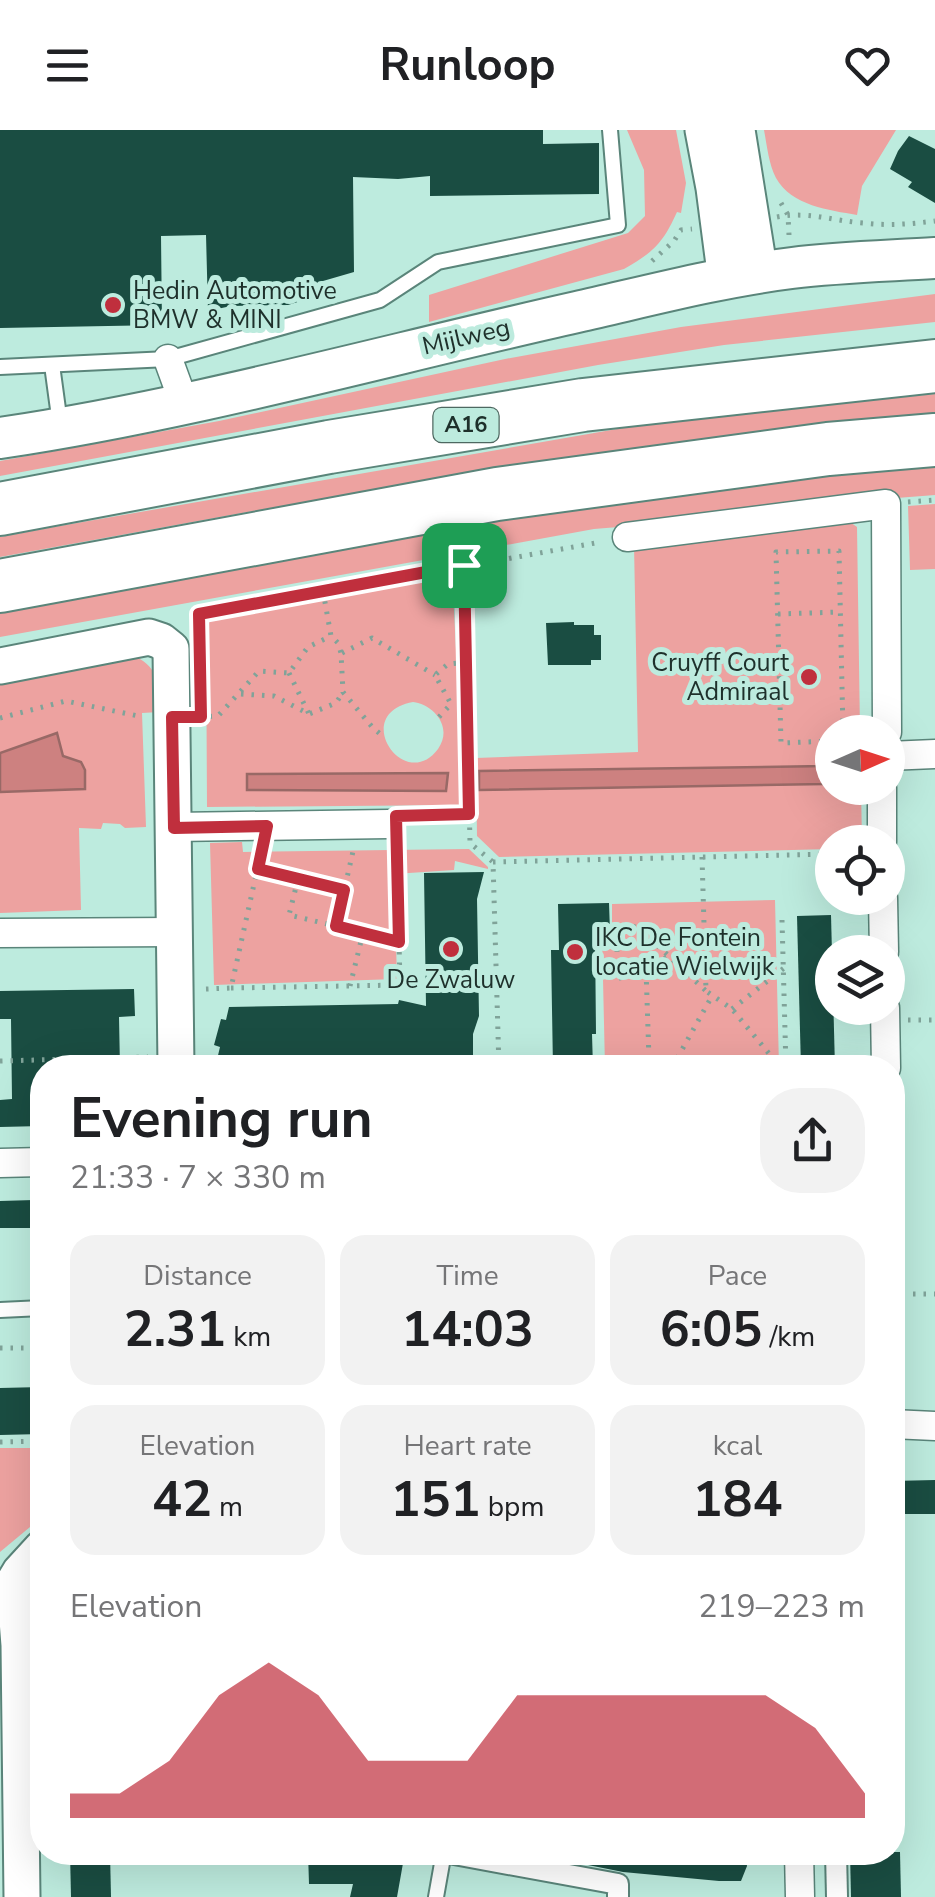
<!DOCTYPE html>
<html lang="en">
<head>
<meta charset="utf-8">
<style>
  :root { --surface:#fff; --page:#f2f2f2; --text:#202124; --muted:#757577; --accent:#c02f3d }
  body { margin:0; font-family:"Nunito Sans",sans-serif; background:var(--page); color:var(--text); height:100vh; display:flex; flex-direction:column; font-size:38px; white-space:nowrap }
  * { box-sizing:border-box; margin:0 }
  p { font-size:32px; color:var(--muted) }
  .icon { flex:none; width:55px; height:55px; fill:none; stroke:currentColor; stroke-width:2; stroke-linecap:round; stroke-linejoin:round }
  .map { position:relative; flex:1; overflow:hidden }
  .details { position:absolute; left:30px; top:925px; width:875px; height:810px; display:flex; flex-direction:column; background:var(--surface); border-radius:40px; box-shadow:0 10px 40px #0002 }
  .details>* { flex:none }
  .needle { width:65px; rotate:87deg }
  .fabs { position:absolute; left:815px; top:585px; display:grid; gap:20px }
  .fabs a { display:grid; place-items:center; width:90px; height:90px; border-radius:50%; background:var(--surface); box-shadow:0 10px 40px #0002; font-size:50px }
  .pin { position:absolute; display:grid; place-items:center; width:85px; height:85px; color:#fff; margin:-42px; border-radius:20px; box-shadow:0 5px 15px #0006 }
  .round { display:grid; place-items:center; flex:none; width:105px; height:105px; border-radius:40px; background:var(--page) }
  .summary { display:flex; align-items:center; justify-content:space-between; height:170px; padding:0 40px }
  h1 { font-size:55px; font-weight:700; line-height:75px }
  .metrics { display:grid; grid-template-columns:repeat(3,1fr); gap:15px; height:170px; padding:10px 40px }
  .metrics div { display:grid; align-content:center; border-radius:25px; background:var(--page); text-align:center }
  .metrics b { font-size:50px; font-weight:700 }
  .metrics small { font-size:28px; font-weight:400 }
  .metrics p { font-size:28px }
  .chart { height:280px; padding:20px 40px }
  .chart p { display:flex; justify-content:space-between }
  .chart svg { width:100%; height:180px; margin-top:10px; fill:var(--accent); opacity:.7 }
  header { display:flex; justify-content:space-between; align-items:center; height:130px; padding:0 40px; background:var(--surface); font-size:45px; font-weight:700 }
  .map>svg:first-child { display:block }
  .green { fill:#eda2a0; fill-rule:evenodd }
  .water { fill:#cd8180; stroke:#986966; stroke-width:2.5 }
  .building { fill:#1a4d42 }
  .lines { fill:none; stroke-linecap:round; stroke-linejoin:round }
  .service-casing { stroke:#5a857a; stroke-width:18 }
  .pedestrian-casing { stroke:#5a857a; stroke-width:24 }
  .minor-casing { stroke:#5a857a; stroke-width:31 }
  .tertiary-casing { stroke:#5a857a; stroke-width:39 }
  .secondary-casing { stroke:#5a857a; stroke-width:44 }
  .motorway-casing { stroke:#5a857a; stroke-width:56 }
  .path { stroke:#80a399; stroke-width:5; stroke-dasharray:2.5 8; stroke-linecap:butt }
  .service { stroke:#fff; stroke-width:14 }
  .pedestrian { stroke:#fff; stroke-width:20 }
  .minor { stroke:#fff; stroke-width:28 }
  .tertiary { stroke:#fff; stroke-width:35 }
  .secondary { stroke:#fff; stroke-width:40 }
  .motorway { stroke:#fff; stroke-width:52 }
  .route-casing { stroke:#fff; stroke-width:20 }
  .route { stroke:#c02f3d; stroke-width:12 }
  .poi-dot { fill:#c02f3d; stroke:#bdebde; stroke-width:4 }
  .labels { text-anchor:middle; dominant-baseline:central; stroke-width:10; stroke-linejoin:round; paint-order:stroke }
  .shield { fill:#bdebde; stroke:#4e6861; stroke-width:2.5 }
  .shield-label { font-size:22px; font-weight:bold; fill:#1e302b }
  .poi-label { font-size:25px; fill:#1e302b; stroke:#bdebde; text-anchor:start }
  .street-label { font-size:25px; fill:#1e302b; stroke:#bdebde }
</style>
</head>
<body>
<header><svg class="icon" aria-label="menu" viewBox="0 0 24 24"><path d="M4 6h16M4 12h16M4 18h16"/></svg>Runloop<svg class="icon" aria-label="heart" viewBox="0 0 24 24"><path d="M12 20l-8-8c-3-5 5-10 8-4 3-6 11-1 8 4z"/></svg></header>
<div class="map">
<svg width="935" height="1767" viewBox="0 0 935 1767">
  <rect width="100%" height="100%" fill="#bdebde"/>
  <g class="green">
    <path d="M 627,0 L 676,0 L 686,53 L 681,83 L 677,82 C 663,113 654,122 624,139 L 429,192 L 429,165 L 628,103 L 645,86 L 644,40 Z"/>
    <path d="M 764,0 L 896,0 L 862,56 L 857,85 C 829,80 792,76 776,48 C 769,35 767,16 764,0 Z"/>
    <polygon points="935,164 935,192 724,215 598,235 0,346 0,331 219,291 505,229 681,197"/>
    <polygon points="935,264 935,283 637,319 276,377 0,427 0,407 54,397 663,291"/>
    <path d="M 935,318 L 935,365 C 821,373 708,391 594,399 L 0,507 L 0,467 Z"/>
    <polygon points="935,374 935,439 910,440 908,376"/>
    <polygon points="840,385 857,397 860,602 832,602 832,633 825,636 480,641 479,659 825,654 830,650 832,638 832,658 861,658 862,712 832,712 832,719 499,727 477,706 476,628 638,622 634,415"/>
    <path d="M 452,442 L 464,675 L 207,677 L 206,487 ZM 413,572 C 435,575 453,598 438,619 C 405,664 349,584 413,572 ZM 447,643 L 448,643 L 247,659 L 248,644 Z"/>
    <path d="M 135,526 C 161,540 158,555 159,582 L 142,583 L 146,697 L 125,698 L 120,694 L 103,693 L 101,699 L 79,698 L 81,780 L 0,783 L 0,662 L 85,658 L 85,640 L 82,632 L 63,626 L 57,603 L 0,623 L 0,552 Z"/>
    <polygon points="242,712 243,722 469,719 488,737 488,739 455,731 454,740 394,744 397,849 214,855 210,713"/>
    <polygon points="775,770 779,937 605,937 602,805 612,805 612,774"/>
    <polygon points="0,1318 42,1318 42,1387 0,1422"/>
  </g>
  <g class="water">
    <polygon points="57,603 63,626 81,632 85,640 85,659 0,662 0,623"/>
    <polygon points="832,632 830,651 825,654 479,660 479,641 825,636"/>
    <polygon points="448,643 446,661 247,660 247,644"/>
  </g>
  <g class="building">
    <polygon points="0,0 543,0 543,14 599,13 599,64 430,66 430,46 398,49 353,47 354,142 323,151 323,164 288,175 231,176 208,181 206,105 161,106 162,195 0,198"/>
    <polygon points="909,6 935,19 935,73 908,57 912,52 890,39 898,21"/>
    <polygon points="574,492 574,495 594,495 594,505 601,505 601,530 591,530 591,535 548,535 546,493"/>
    <polygon points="484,742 477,769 479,886 473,904 473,938 215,938 220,917 214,915 221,889 226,890 229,877 398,874 399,870 426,876 424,743"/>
    <polygon points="609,773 610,802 595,802 596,904 592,904 593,938 553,938 551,820 559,820 558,774"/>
    <polygon points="831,785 835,938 801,938 797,786"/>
    <polygon points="134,859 135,886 119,887 120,938 42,938 42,996 0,997 0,970 12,969 11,889 0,889 0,861"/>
    <polygon points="34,1070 34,1098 0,1098 0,1071"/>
    <polygon points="42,1257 42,1304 0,1305 0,1258"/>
    <polygon points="935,1350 935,1384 892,1384 892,1351"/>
    <polygon points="70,1722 110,1722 111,1767 71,1767"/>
    <polygon points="308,1722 405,1722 397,1767 350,1767 353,1754 309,1754"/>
    <polygon points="579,1722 745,1722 747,1736 741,1751 719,1751 623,1742 578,1733"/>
    <polygon points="850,1722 900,1722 901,1767 851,1767"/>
  </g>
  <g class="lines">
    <g class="service-casing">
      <g id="service">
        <polyline points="52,235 60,294"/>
        <polyline points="0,237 168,229 380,170 438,132 618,95 610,0"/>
        <polyline points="0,1180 42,1178"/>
        <polyline points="436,1767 444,1722"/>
      </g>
    </g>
    <g class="pedestrian-casing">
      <g id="pedestrian">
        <polyline points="836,1722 837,1767"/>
        <polyline points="454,1724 618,1754 618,1767"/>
      </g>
    </g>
    <g class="minor-casing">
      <g id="minor">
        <polyline points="168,229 184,273"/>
        <polyline points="627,407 886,374 887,602"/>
        <polyline points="888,626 935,624"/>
        <polyline points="882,658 882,712"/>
        <polyline points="174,697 389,694"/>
        <polyline points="883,768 884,822"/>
        <polyline points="0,803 175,802"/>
        <polyline points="885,878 886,938"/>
        <polyline points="0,1033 42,1032"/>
        <polyline points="892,1294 935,1296"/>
        <polyline points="799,1722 800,1767"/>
      </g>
    </g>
    <g class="tertiary-casing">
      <g id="tertiary">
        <polyline points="703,0 714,58 726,150"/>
        <polyline points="737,0 760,144"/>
        <polyline points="0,536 149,507 161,511 171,519 176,938"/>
        <polyline points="22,1767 19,1515 14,1452 20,1442 42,1418"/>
      </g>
    </g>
    <g class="secondary-casing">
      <path id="secondary" d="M 0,308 C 194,279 385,225 577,182 C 648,166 719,147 792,138 C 839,132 887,131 935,128"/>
    </g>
    <g class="motorway-casing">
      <g id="motorway">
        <polyline points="0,379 329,317 583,275 935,236"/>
        <polyline points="0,456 497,364 828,319 935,310"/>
      </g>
    </g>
    <g class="path">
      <polyline points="781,73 788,85 789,105"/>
      <path d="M 777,87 C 809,81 833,91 864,93 C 888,96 911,94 935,91"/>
      <polyline points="652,131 674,111 681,100 692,99"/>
      <polyline points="908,372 935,370"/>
      <polyline points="464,435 470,713 493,732 499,938"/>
      <polyline points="323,461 331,506 338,513 341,523 343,562 373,598 384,607"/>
      <polyline points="778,484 840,482"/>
      <polyline points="199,505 199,484 601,412"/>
      <polyline points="342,523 372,508 435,545"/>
      <polyline points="289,543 309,584"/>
      <polyline points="241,564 274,566 309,584 336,573 343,562"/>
      <polyline points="199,587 218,586 259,541 289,543 308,517 331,506"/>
      <polyline points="439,587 451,574 435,545 448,534 468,532"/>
      <polyline points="0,588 66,571 143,587"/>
      <polyline points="832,611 781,613 776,422 839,421 843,602"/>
      <polyline points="414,685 469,684"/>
      <polyline points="702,727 706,861 732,879 781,938"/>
      <polyline points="493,732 832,724"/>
      <polyline points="258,739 298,749 289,785 336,796 354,717"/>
      <polyline points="298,749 344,759"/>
      <polyline points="782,790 786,938"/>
      <polyline points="336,796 399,812"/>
      <polyline points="646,839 669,826"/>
      <polyline points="350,856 363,803"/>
      <polyline points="231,858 400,855 397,719"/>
      <polyline points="206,859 231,858 262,718"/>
      <polyline points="732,879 784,838"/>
      <polyline points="908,890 935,890"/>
      <polyline points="650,929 674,934 712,866"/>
      <polyline points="0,931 148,927"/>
      <polyline points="646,938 649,929 646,839 617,849 617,796 630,795 640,799 706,861"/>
      <polyline points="892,1164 935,1164"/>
      <polyline points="0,1218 42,1218"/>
      <polyline points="0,1312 42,1311"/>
    </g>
    <use href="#service" class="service"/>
    <use href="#pedestrian" class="pedestrian"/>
    <use href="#minor" class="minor"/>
    <use href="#tertiary" class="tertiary"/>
    <use href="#secondary" class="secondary"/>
    <use href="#motorway" class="motorway"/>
  </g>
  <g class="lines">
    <g class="route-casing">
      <polygon id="route" points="464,435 469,684 396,686 399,812 336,796 344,760 258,739 267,696 174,698 172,587 201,587 199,484"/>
    </g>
    <use href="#route" class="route"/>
  </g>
  <g class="poi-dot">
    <circle cx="113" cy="175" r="10"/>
    <circle cx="809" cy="547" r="10"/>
    <circle cx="451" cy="819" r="10"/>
    <circle cx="575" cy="822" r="10"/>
  </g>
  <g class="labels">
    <rect class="shield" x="433.5" y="278" width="65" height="34" rx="8"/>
    <g class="shield-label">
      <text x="466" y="295">A16</text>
    </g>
    <g class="poi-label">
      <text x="133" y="161">Hedin Automotive<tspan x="133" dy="29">BMW &amp; MINI</tspan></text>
      <text x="789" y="533" text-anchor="end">Cruyff Court<tspan x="789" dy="29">Admiraal</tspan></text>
      <text x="595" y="808">IKC De Fontein<tspan x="595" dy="29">locatie Wielwijk</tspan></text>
      <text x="451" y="850" text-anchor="middle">De Zwaluw</text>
    </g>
    <g class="street-label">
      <text transform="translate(466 207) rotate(-13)">Mijlweg</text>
    </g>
  </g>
</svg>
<div class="fabs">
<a><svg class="needle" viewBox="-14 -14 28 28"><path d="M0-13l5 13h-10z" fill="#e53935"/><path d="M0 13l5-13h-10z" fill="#757577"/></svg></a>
<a><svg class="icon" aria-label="locate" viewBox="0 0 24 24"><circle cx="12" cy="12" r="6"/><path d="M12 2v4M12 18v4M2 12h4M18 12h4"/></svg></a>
<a><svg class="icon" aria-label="layers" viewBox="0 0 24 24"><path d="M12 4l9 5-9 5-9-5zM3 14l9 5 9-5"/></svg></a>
</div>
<div class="pin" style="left:464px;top:435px;background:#1e9e55"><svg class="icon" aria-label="arrive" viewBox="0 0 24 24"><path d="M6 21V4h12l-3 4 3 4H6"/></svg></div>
<section class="details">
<div class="summary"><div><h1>Evening run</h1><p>21:33 · 7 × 330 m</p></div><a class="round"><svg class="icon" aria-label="share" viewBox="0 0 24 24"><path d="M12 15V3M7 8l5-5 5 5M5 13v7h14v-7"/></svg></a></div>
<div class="metrics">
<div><p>Distance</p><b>2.31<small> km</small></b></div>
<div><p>Time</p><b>14:03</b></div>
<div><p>Pace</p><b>6:05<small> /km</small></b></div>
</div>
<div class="metrics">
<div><p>Elevation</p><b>42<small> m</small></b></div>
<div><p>Heart rate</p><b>151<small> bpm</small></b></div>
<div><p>kcal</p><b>184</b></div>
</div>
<div class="chart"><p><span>Elevation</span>219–223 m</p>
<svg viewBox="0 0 160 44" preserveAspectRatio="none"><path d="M0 44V38L10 38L20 30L30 14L40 6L50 14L60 30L70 30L80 30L90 14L100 14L110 14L120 14L130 14L140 14L150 22L160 38V44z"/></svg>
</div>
</section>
</div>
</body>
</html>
